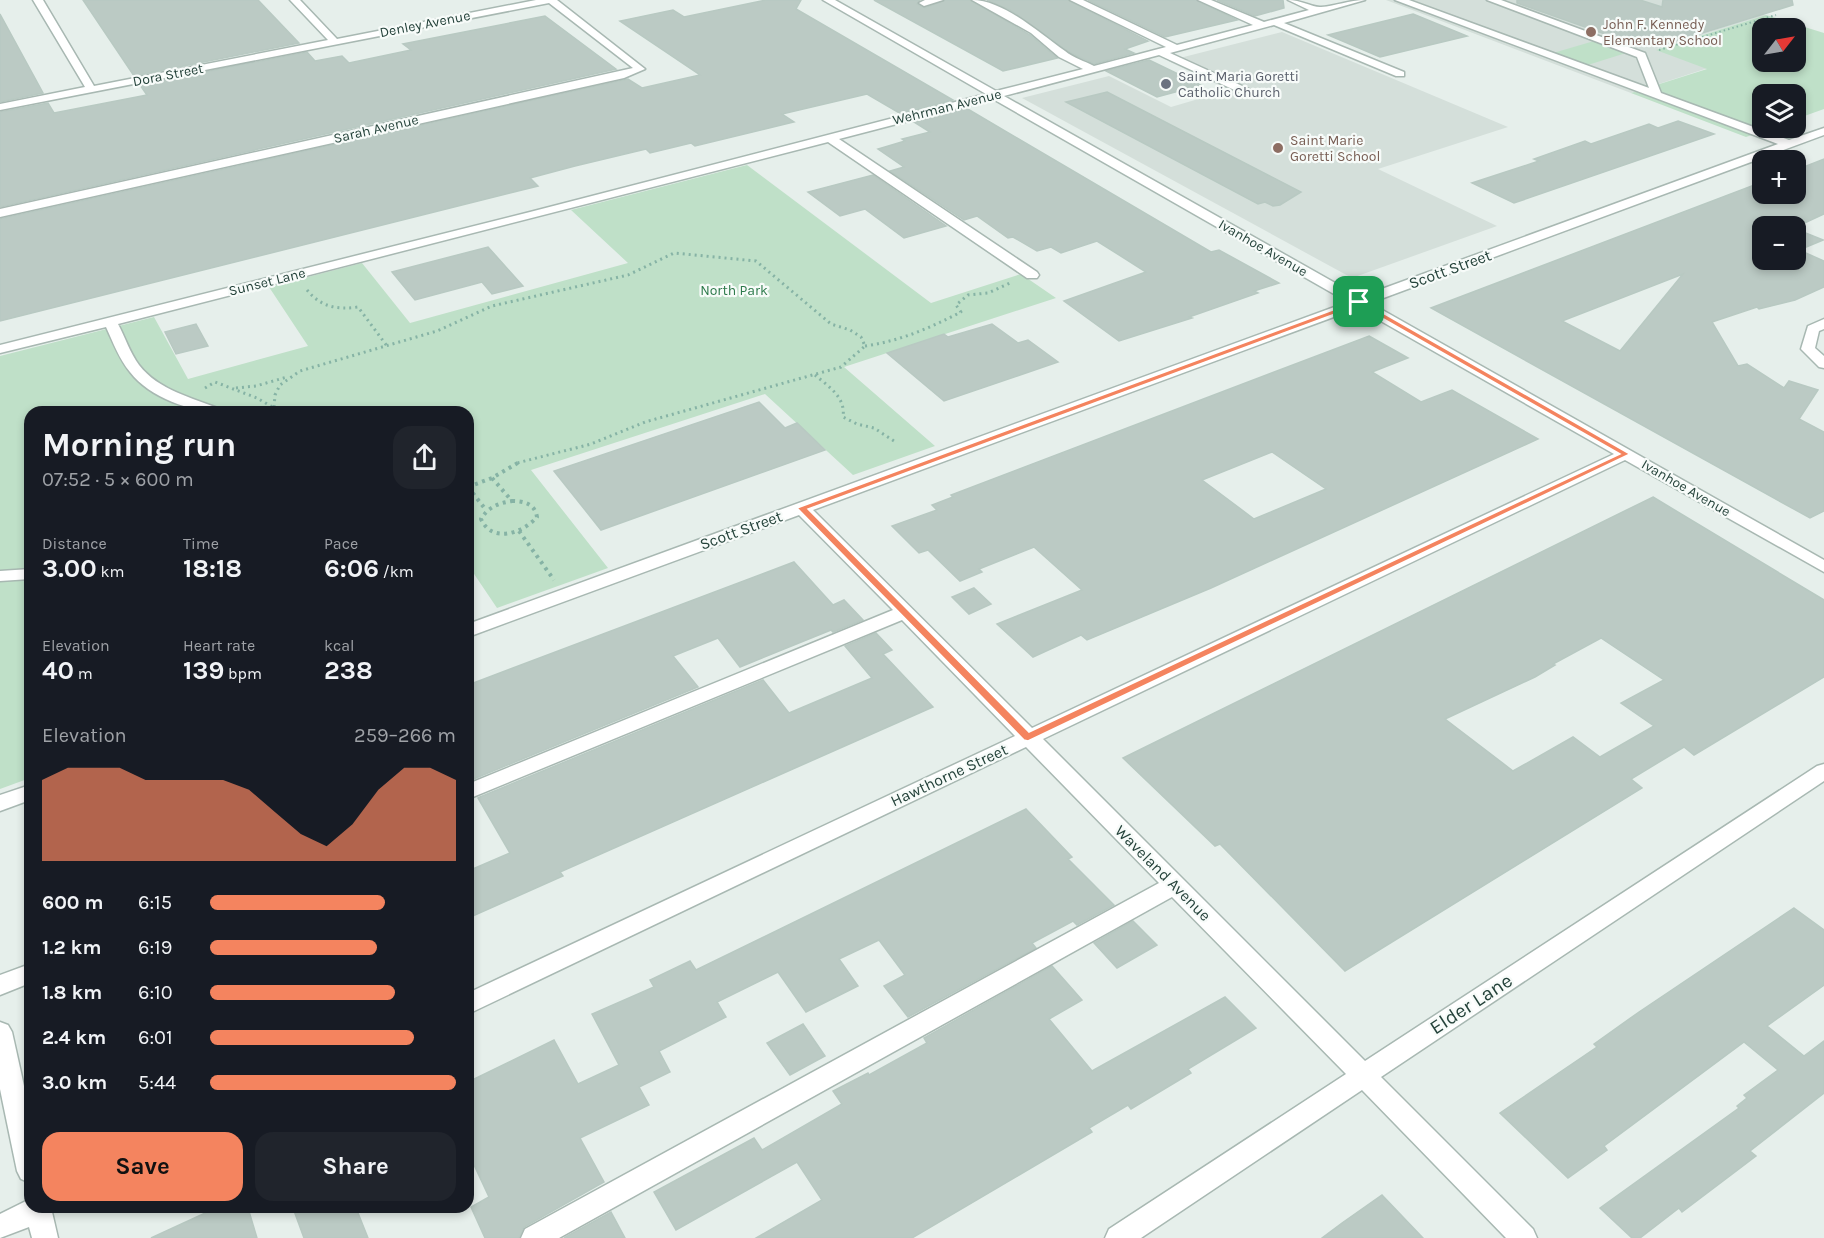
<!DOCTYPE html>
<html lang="en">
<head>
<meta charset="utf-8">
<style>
  :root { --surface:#171b24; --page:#20242c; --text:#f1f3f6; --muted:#9ea1a6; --accent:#f4845f }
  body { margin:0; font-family:Karla,sans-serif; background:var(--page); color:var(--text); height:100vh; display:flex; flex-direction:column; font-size:22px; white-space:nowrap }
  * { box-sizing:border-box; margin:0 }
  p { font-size:20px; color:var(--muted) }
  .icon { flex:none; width:33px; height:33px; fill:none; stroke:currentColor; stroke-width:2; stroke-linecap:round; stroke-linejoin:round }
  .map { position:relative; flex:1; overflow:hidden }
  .details { position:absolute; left:24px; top:406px; width:450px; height:807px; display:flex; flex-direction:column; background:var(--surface); border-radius:18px; box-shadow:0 3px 9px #0003 }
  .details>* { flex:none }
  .needle { width:39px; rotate:59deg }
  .controls { position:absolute; left:1752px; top:18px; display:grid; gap:12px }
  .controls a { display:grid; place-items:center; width:54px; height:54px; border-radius:12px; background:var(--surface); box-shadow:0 3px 9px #0003; font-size:30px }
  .pin { position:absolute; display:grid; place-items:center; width:51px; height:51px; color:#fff; margin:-26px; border-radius:12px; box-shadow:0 3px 9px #0006 }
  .round { display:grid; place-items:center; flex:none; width:63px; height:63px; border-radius:18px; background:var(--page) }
  .head { display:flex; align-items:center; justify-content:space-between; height:102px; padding:0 18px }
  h1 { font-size:33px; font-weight:700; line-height:45px }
  .figures { display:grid; grid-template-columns:repeat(3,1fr); gap:9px; height:102px; padding:6px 18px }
  .figures div { display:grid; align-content:center }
  .figures b { font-size:26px; font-weight:700 }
  .figures small { font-size:16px; font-weight:400 }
  .figures p { font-size:16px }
  .chart { height:168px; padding:12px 18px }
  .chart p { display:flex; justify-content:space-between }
  .chart svg { width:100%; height:108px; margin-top:6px; fill:var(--accent); opacity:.7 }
  .action { display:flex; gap:12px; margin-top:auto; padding:12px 18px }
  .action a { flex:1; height:69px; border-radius:18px; background:var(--accent); color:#111; font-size:24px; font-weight:700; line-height:69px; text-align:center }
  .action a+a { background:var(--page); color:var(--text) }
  ul { padding:0 18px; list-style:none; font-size:20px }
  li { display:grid; grid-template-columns:96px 72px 1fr; align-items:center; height:45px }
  li i { height:15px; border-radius:8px; background:var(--accent) }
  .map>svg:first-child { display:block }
  .built { fill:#d4dfda }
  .green { fill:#bfe0c8; fill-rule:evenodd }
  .building { fill:#bbcac4; stroke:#b8c9c2; stroke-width:1.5; fill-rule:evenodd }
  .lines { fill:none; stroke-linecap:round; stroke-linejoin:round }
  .minor-casing { stroke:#a8b8b2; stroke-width:3 }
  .path-far2 { stroke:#86b3a5; stroke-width:2; stroke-dasharray:1.5 3; stroke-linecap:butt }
  .path-far1 { stroke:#86b3a5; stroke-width:3; stroke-dasharray:2 4; stroke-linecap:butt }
  .path { stroke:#86b3a5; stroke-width:4; stroke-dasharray:3 4.5; stroke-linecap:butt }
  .minor { fill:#fff; fill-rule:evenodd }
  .route { fill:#f4845f; stroke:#fff; stroke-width:1.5; fill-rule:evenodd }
  .education-dot { fill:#8d6e63; stroke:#f7fbf9; stroke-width:2 }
  .worship-dot { fill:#6b7280; stroke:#f7fbf9; stroke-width:2 }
  .labels { text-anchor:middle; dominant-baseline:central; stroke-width:4.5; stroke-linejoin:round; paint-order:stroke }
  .far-street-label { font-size:14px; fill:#24423a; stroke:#f7fbf9 }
  .far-education-label { font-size:14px; fill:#785e54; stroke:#f7fbf9; text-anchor:start }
  .far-worship-label { font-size:14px; fill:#5b616d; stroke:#f7fbf9; text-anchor:start }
  .far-park-label { font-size:14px; fill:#2d7a4b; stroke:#f7fbf9 }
  .street-label { font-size:16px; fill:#24423a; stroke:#f7fbf9 }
  .near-street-label { font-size:20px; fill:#24423a; stroke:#f7fbf9 }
</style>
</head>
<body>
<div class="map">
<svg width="1824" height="1238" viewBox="0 0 1824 1238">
  <rect width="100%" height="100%" fill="#e6efeb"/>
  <g class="built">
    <polygon points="1386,0 1720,0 1766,15 1657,49 1708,68 1631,93"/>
    <polygon points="1282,32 1508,127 1378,169 1497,226 1352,278 1022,98 1109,76 1171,107 1229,90 1168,61"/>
  </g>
  <g class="green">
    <path d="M 1766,15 L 1824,33 L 1824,109 L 1796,119 L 1796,94 L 1762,94 L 1762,128 L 1773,128 L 1746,137 L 1631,93 L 1707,69 L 1656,50 ZM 1762,28 L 1796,28 L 1796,62 L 1762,62 Z"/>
    <polygon points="1594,41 1626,53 1575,69 1543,56"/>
    <polygon points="747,165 931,303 1021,274 1056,298 844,367 935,446 853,475 765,394 531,470 608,568 497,608 468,565 468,412 30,412 30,778 0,789 0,356 154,317 188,379 308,346 269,287 362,263 410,323 628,263 571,210"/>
  </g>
  <g class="building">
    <polygon points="83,0 258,0 299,43 134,76"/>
    <polygon points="766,0 801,0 796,9 953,100 901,114 867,94 782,114 794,122 695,146 691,143 650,153 646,149 575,166 530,178 538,186 0,321 0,219 628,79 642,88 700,75 620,21 673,10 684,17"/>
    <polygon points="874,0 920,0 917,4 925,8 945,0 970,0 1030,35 1057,58 1003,71"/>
    <polygon points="987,0 1068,0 1148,41 1125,49 1134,53 1094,64 1069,52 1010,10"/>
    <polygon points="1088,0 1196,0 1237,20 1165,37"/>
    <polygon points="1217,0 1283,0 1284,8 1255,16"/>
    <polygon points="1517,0 1640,0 1662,7 1663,0 1792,0 1793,5 1660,46 1630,36 1619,39 1517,3"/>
    <polygon points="0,14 36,80 43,93 0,102"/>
    <polygon points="1413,14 1467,36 1380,57 1328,35"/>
    <polygon points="545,16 616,69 0,207 0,112 48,103 54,113 147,95 140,85 307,52 315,61 342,56 349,63 411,50 403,44"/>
    <polygon points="1149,60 1201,85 1157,97 1106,71"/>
    <polygon points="1107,92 1301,192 1280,205 1273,206 1265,202 1258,204 1066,102"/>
    <polygon points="966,108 1211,252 1219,250 1279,283 1254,291 1258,293 1189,317 1192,318 1119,341 1064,301 1146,272 1097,241 1061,253 1051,247 1037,251 1013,237 1008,238 977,216 964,220 890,171 904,167 878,149 905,141 902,139 930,132 914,122"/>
    <polygon points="1678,121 1714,134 1514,203 1472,183 1539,161 1534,159 1585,141 1591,144 1649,124 1658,128"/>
    <path d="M 1824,159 L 1824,214 L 1796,227 L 1762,226 L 1762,260 L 1796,260 L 1796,229 L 1823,240 L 1799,250 L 1824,261 L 1824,287 L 1795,300 L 1759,309 L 1757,307 L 1712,322 L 1738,366 L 1747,364 L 1784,388 L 1789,381 L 1818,390 L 1799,419 L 1824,432 L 1824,511 L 1810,518 L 1431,308 L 1762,182 L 1762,194 L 1796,194 L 1796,170 ZM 1683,274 L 1620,351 L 1562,321 Z"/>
    <polygon points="873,175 946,226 904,238 865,209 840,216 808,192"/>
    <polygon points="488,247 523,286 492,294 482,282 415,300 392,272"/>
    <polygon points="196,324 208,346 176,354 165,332"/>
    <polygon points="992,324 1018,343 1028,340 1058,362 944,401 887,353 944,334 948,337"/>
    <path d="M 1369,336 L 1408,358 L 1372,372 L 1421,402 L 1452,390 L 1538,439 L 1211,588 L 1087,640 L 1081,635 L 1033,657 L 997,624 L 1082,590 L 1034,547 L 979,569 L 982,572 L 960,581 L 928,550 L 919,553 L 892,526 L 937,510 L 932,505 L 953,497 L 951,495 ZM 1272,452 L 1326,489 L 1254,519 L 1202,480 Z"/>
    <polygon points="759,402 785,428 797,423 825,450 601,530 554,471"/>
    <path d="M 1653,497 L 1824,600 L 1824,677 L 1694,755 L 1684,747 L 1631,779 L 1642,788 L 1345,971 L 1220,844 L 1215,846 L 1123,758 ZM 1601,638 L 1664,680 L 1621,703 L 1654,726 L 1600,757 L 1573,737 L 1513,771 L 1445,719 L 1535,677 L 1555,665 L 1553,664 Z"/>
    <polygon points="794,562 833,605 844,600 863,620 833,632 831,630 740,667 718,638 673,656 698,687 471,780 468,775 468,685"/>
    <polygon points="974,588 991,604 969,614 952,597"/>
    <polygon points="876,633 892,650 883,654 933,707 560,872 563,876 468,918 468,871 510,853 478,798 480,797 763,680 789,713 872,678 845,646"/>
    <polygon points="1026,809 1072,857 1068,859 1114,905 1077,925 1073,921 1032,943 1036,948 908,1017 884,986 905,975 879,940 839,959 858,986 806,1012 778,972 717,1002 726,1017 659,1051 670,1072 639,1087 649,1105 580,1138 604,1182 524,1227 519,1238 485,1238 471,1207 489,1197 468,1152 468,1082 554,1040 578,1084 619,1065 592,1014 654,987 650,980 690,961 696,970"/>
    <polygon points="1794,908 1824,930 1824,985 1767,1026 1804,1056 1824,1041 1824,1093 1750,1151 1756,1156 1731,1175 1682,1212 1679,1208 1640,1238 1632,1238 1600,1208 1739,1108 1737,1106 1747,1098 1744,1095 1778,1070 1744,1042 1604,1146 1607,1150 1568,1178 1500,1113 1597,1047 1594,1044 1639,1012"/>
    <polygon points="1133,921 1157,945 1117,968 1094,943"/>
    <polygon points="1052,966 1082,1000 1049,1019 1092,1071 1225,997 1256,1028 1188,1069 1191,1073 1131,1109 1128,1105 1089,1128 1092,1132 912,1238 756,1238 822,1200 797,1162 676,1230 654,1192 754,1138 762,1150 842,1104 833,1091 868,1073 869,1075 927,1043 924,1038"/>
    <polygon points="803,1024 825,1056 790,1075 767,1043"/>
    <polygon points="1382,1195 1423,1238 1322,1238 1342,1223"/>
    <polygon points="216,1208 248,1208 257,1238 151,1238"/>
    <polygon points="293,1208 356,1208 368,1238 304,1238"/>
    <polygon points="611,1212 625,1238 564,1238"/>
  </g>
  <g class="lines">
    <g class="minor-casing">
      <g id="minor">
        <polygon points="33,0 43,0 94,86 328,40 290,0 300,0 337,39 536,0 557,0 645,69 624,78 0,217 0,209 633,68 549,3 0,110 0,104 85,87"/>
        <path d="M 823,0 L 835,0 L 996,91 L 1083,69 L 1059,57 L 1031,33 L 972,0 C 1004,0 1040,34 1065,51 C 1073,58 1085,61 1094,66 L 1166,47 L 1070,0 L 1083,0 L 1177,45 L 1253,25 L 1198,0 L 1211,0 L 1264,22 L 1309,10 L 1288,0 C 1301,0 1314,8 1321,7 C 1336,6 1349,0 1365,0 L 1284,23 L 1404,72 L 1404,76 L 1396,76 L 1274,25 L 1170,53 L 1251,90 L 1251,94 L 1243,94 L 1159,55 L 1004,96 L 1360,297 L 1778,144 L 1395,0 L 1409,0 L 1649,88 L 1637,57 L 1487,0 L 1501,0 L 1645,53 L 1661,93 L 1789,140 L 1824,128 L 1824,135 L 1370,303 L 1824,560 L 1824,572 L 1625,460 L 1043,739 L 1365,1061 L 1817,766 L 1824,764 L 1824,781 L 1381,1077 L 1533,1229 L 1537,1238 L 1506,1238 L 1362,1090 L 1141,1238 L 1105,1238 L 1109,1229 L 1346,1074 L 1172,897 L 559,1238 L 521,1238 L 525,1229 L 1159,883 L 1026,747 L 468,1014 L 468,993 L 1015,736 L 902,620 L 468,799 L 468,784 L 893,610 L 799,515 L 468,637 L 468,624 L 1348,302 L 993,99 L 839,139 L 1037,272 L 1039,275 L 1037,278 L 1027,278 L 828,142 L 118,324 C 125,337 130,353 139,365 C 158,390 193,398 220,409 L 222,412 C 191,412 150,398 130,372 C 119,359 113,342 106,327 L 0,353 L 0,345 L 530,212 L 986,94 ZM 1358,308 L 1614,454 L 1032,728 L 813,510 Z"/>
        <polygon points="943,0 924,6 919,3 925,0"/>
        <polygon points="1824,319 1824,329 1819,331 1815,348 1824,356 1824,368 1819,367 1801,349 1808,326"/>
        <polygon points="30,569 30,579 0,581 0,571"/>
        <polygon points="30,785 30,800 0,811 0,795"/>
        <polygon points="30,964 30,983 0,995 0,975"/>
        <polygon points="0,1022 8,1025 12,1032 30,1113 30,1183 21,1179 17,1171 0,1089"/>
        <polygon points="30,1199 30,1208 54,1208 52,1212 58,1238 32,1238 29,1227 0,1238 0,1214"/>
      </g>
    </g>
    <polyline class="path-far2" points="1659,50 1776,15"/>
    <g class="path-far1">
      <path d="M 307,290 C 321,307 337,310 358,307 L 387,346"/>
      <path d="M 865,346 C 900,341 930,328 961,312 L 956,305 L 968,295 L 988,293 L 1010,283"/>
      <path d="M 815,375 C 828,386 846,397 843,417 L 857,424 L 874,428 L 897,443"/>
      <polyline points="205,388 215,382 257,398 281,412"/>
      <polyline points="236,388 256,386 287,377"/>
      <polyline points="274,407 275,395 280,385 300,371 437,331 492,306 628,275 674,253 756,261 831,324 850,330 861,337 865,346 841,367 645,422 591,444 517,463"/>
    </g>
    <g class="path">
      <polyline points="492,478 512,501"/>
      <polyline points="468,487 492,478 521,461"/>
      <polyline points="468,487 486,510"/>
      <path d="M 512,501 C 524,501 535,504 537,517 C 523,533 492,544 481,519 C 488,507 499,503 512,501 Z"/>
      <polyline points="519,531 554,580"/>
    </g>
    <use href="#minor" class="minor"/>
  </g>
  <path class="route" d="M 1357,301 L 1362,301 L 1630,454 L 1028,741 L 1024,740 L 797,508 ZM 1359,305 L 1620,454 L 1029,732 L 808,509 Z"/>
  <g class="education-dot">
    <circle cx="1591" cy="32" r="6"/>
    <circle cx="1278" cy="148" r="6"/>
  </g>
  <circle class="worship-dot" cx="1166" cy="84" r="6"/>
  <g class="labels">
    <g class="far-street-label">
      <text transform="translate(425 24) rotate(-11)">Denley Avenue</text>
      <text transform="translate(168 75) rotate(-11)">Dora Street</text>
      <text transform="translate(947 107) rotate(-14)">Wehrman Avenue</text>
      <text transform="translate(376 129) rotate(-13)">Sarah Avenue</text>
      <text transform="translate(1263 248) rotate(30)">Ivanhoe Avenue</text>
      <text transform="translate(267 282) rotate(-14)">Sunset Lane</text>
      <text transform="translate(1686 488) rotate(30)">Ivanhoe Avenue</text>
    </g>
    <g class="far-education-label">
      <text x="1603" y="24">John F. Kennedy<tspan x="1603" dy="16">Elementary School</tspan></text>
      <text x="1290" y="140">Saint Marie<tspan x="1290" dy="16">Goretti School</tspan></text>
    </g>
    <g class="far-worship-label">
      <text x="1178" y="76">Saint Maria Goretti<tspan x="1178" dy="16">Catholic Church</tspan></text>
    </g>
    <g class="far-park-label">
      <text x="734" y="290">North Park</text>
    </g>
    <g class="street-label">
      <text transform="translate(1450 269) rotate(-20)">Scott Street</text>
      <text transform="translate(741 530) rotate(-20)">Scott Street</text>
      <text transform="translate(949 775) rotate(-25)">Hawthorne Street</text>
      <text transform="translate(1163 873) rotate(45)">Waveland Avenue</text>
    </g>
    <g class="near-street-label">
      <text transform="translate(1471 1004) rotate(-33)">Elder Lane</text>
    </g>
  </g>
</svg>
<div class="controls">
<a><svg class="needle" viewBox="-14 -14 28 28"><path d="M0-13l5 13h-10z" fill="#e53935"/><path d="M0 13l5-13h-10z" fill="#9ea1a6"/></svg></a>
<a><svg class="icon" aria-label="layers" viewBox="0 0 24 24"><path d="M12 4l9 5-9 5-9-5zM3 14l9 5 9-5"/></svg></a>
<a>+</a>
<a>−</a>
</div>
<div class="pin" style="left:1359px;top:302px;background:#1e9e55"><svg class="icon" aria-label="arrive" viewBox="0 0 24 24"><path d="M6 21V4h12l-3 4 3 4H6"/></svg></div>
<section class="details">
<div class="head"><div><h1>Morning run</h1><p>07:52 · 5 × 600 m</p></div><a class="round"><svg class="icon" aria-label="share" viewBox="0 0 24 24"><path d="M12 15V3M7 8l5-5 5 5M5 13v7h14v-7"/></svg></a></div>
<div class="figures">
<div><p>Distance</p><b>3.00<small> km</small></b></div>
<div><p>Time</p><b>18:18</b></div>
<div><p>Pace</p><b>6:06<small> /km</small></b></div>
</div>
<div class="figures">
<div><p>Elevation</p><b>40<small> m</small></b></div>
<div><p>Heart rate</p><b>139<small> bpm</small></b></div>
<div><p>kcal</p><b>238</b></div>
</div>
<div class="chart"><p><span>Elevation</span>259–266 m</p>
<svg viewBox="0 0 160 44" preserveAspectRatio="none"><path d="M0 44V11L10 6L20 6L30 6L40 11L50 11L60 11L70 11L80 15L90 24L100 33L110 38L120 29L130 15L140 6L150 6L160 11V44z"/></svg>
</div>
<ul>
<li><b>600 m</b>6:15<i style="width:71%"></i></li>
<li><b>1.2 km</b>6:19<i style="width:68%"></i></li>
<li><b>1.8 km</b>6:10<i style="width:75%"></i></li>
<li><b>2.4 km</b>6:01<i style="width:83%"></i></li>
<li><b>3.0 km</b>5:44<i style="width:100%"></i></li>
</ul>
<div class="action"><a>Save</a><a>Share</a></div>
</section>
</div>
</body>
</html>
